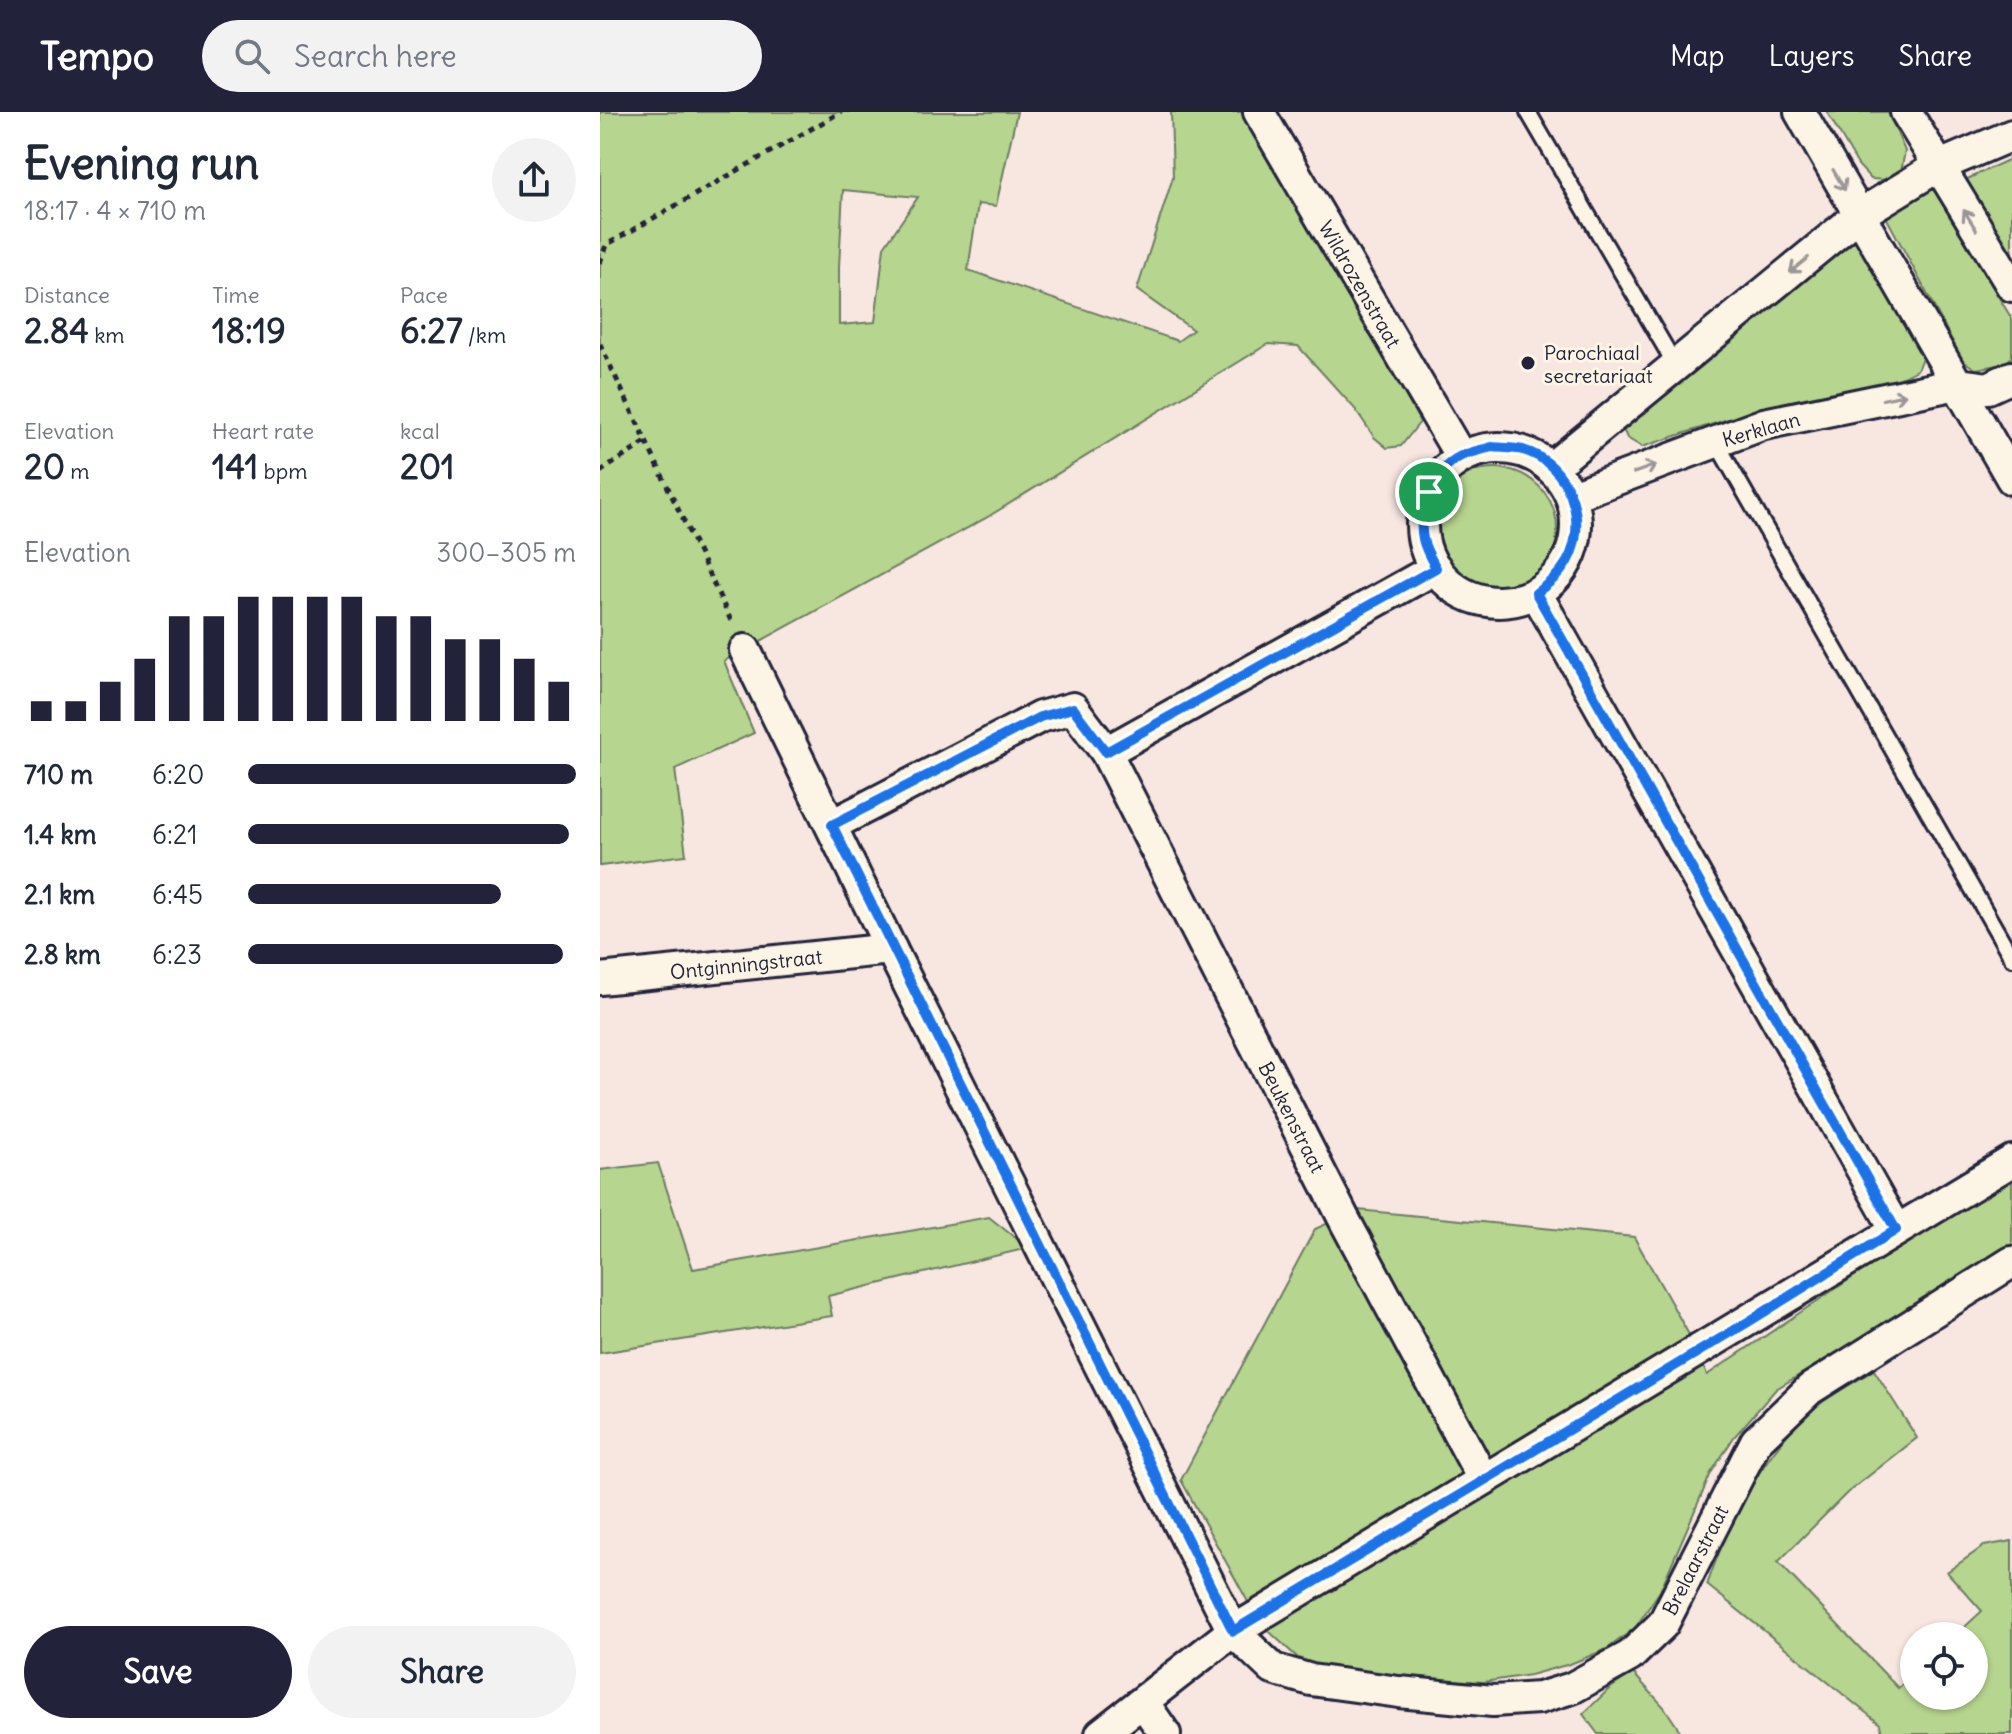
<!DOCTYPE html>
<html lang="en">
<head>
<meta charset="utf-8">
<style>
  :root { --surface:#fff; --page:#f2f2f3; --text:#1f2937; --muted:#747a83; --accent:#22223b }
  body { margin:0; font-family:Delius,sans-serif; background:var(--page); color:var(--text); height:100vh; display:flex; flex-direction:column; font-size:30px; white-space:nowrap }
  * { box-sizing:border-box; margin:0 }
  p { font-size:26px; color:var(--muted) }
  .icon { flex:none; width:44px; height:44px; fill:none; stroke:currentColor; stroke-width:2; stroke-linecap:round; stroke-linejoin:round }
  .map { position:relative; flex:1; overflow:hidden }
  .details { display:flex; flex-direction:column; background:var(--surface); width:600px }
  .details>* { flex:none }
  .controls { position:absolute; left:1300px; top:1510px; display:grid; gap:16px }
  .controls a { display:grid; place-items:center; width:88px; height:88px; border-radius:50%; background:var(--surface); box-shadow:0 2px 6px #0004; font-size:40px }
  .pin { position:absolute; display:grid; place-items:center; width:68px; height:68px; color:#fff; margin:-34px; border:4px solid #fff; border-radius:50%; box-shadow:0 2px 8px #0007 }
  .round { display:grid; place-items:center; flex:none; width:84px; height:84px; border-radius:42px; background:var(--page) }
  .head { display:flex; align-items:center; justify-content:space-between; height:136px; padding:0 24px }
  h1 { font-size:44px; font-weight:700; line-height:60px }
  .metrics { display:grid; grid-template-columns:repeat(3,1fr); gap:12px; height:136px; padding:8px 24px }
  .metrics div { display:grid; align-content:center }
  .metrics b { font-size:34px; font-weight:700 }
  .metrics small { font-size:22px; font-weight:400 }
  .metrics p { font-size:22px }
  .chart { height:224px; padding:16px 24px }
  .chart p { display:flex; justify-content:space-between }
  .chart svg { width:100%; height:144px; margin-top:8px; stroke:var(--accent); stroke-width:6 }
  .action { display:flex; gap:16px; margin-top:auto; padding:16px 24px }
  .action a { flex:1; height:92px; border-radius:48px; background:var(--accent); color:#fff; font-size:32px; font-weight:700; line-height:92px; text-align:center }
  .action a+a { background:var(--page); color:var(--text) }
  ul { padding:0 24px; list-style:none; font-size:26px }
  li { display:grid; grid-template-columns:128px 96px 1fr; align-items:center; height:60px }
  li i { height:20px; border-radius:10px; background:var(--accent) }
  header { display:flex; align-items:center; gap:48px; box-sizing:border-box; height:112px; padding:0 40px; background:var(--accent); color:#fff }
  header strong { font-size:38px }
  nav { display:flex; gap:44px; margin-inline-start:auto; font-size:28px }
  .search { width:560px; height:72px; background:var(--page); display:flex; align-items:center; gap:20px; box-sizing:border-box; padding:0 28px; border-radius:44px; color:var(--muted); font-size:30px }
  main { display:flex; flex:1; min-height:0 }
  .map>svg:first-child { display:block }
  .green { fill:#b6d58e; stroke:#6c7c64; stroke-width:2; fill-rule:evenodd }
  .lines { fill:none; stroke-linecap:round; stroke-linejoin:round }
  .service-casing { stroke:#22223b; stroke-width:20 }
  .minor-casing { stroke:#22223b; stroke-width:36 }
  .path { stroke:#22223b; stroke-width:5; stroke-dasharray:6 6; stroke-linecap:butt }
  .service { stroke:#fcf5e5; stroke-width:14 }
  .minor { stroke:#fcf5e5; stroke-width:30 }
  .oneway { stroke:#9a9698 }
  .route-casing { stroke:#fff; stroke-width:16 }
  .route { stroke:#1a73e8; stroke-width:10 }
  .poi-dot { fill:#22223b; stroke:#fcf5e5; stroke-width:3 }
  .labels { text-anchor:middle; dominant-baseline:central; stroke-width:6; stroke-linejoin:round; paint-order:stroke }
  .street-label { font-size:20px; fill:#22223b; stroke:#fcf5e5 }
  .poi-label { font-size:20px; fill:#22223b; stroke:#fcf5e5; text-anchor:start }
</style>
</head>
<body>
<header>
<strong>Tempo</strong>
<div class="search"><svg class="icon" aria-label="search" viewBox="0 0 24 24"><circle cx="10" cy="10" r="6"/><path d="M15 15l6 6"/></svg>Search here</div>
<nav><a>Map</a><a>Layers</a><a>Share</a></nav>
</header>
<main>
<section class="details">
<div class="head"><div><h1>Evening run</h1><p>18:17 · 4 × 710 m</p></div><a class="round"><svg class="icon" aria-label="share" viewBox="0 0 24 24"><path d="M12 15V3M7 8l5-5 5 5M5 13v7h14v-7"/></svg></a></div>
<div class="metrics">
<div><p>Distance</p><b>2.84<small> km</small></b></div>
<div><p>Time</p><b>18:19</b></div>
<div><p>Pace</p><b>6:27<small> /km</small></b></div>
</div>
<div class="metrics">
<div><p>Elevation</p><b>20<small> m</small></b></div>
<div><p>Heart rate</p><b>141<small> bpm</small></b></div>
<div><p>kcal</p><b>201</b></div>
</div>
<div class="chart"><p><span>Elevation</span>300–305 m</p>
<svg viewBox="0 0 160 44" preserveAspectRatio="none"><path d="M5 44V38M15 44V38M25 44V32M35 44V25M45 44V12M55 44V12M65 44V6M75 44V6M85 44V6M95 44V6M105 44V12M115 44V12M125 44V19M135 44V19M145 44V25M155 44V32"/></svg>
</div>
<ul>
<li><b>710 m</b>6:20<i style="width:100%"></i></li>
<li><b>1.4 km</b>6:21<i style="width:98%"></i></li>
<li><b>2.1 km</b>6:45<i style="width:77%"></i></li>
<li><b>2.8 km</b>6:23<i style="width:96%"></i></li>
</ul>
<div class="action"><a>Save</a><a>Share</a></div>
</section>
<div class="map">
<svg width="1412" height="1622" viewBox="0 0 1412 1622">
  <rect width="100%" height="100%" fill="#f8e7e0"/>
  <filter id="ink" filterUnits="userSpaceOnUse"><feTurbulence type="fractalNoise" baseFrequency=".0125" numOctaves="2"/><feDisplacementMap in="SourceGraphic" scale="16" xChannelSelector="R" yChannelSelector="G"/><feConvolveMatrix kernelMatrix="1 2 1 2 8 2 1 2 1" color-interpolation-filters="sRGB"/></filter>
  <g filter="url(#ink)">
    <g class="green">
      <path d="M 0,0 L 417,0 L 396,94 L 378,92 L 368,158 L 578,229 L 593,218 L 537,178 L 573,65 L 571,0 L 649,0 L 820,310 L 801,334 L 787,336 L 774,325 L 756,298 L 698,234 L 668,232 L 386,406 L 124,549 L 154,621 L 75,657 L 86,743 L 0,754 ZM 243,78 L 318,85 L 284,135 L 275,210 L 239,213 L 239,155 Z"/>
      <polygon points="1227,0 1288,0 1305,39 1301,60 1286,68 1271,67 1258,53"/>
      <polygon points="1412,46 1412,146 1363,69"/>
      <polygon points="1332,75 1412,207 1412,245 1404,252 1376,257 1363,249 1284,101"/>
      <polygon points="1257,119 1320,230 1323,244 1317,258 1299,267 1150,300 1042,335 1027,326 1021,313"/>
      <circle cx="895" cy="418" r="62"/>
      <polygon points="58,1051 93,1157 389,1105 428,1136 228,1184 232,1204 0,1241 0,1058"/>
      <polygon points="1412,1066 1412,1136 1176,1277 1134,1325 1111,1361 1060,1479 1035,1516 1007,1537 970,1552 930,1563 883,1570 819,1566 735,1558 698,1546 659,1510 581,1368 715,1117 758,1098 1034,1125 1088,1221 1107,1263 1256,1163"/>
      <path d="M 1274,1258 L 1317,1326 L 1247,1381 L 1178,1450 L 1298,1576 L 1314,1562 L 1314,1584 L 1374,1584 L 1374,1524 L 1355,1524 L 1382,1499 L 1347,1460 L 1384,1434 L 1412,1429 L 1412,1622 L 1282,1622 L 1280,1612 L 1107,1473 C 1128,1412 1164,1336 1216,1295 C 1234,1281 1255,1270 1274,1258 Z"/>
      <polygon points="1033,1561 1064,1595 1082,1622 998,1622 983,1602 1009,1577"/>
    </g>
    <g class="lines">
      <g class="service-casing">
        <g id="service">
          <polyline points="928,0 1076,254"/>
          <polyline points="1116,330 1412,846"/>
        </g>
      </g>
      <g class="minor-casing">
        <g id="minor">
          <polyline points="659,0 861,345"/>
          <polyline points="1200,0 1412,367"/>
          <polyline points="1306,0 1412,174"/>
          <circle cx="899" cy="413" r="77"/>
          <polyline points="952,355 1259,103 1337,55 1412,23"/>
          <polyline points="972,384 1164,312 1357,272 1388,276 1412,265"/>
          <polyline points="936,481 1296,1118"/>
          <polyline points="145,538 291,837 633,1519 673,1557 711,1568 799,1580 893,1589 939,1586 972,1576 1030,1544 1063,1512 1156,1329 1210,1277 1412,1150"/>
          <polyline points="506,640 836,456"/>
          <polyline points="232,713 440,605 473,596 506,640 745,1109 883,1367"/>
          <polyline points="0,867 291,837"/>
          <polyline points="543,1590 565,1622"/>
          <polyline points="501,1622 633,1519 1412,1049"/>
        </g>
      </g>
      <g class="path">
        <polyline points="0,151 6,133 241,0"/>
        <polyline points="0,232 133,513"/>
        <polyline points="0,360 46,330"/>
      </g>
      <use href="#service" class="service"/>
      <use href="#minor" class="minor"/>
    </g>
    <defs><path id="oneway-shaft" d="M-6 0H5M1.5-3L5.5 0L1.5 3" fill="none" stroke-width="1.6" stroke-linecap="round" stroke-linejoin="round" transform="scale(2)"/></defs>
    <g class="oneway">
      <use href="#oneway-shaft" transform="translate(1239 68) rotate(60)"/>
      <use href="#oneway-shaft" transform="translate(1370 108) rotate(-122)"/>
      <use href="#oneway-shaft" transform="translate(1199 153) rotate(141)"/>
      <use href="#oneway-shaft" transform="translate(1294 285) rotate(-12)"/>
      <use href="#oneway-shaft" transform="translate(1045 357) rotate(-20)"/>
    </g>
  </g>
  <g class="lines" filter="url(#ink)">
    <g class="route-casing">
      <path id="route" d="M 892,335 C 902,336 914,336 923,338 C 969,351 990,410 967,450 C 959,464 948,472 936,481 L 1296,1118 L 1148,1210 L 633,1519 L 232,713 L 440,605 L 473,596 L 506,640 L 836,456 C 831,447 825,437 823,427 C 817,396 833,358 861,344 C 870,340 882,338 892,335 Z"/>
    </g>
    <use href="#route" class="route"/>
  </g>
  <circle class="poi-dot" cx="928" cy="251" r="8"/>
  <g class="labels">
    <g class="street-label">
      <text transform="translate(760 172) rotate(60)">Wildrozenstraat</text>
      <text transform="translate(1161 317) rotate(-16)">Kerklaan</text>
      <text transform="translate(146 852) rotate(-6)">Ontginningstraat</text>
      <text transform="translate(692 1005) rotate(63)">Beukenstraat</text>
      <text transform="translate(1095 1448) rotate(-63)">Brelaarstraat</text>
    </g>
    <g class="poi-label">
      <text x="944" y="240">Parochiaal<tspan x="944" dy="23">secretariaat</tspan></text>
    </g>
  </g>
</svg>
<div class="controls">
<a><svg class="icon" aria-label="locate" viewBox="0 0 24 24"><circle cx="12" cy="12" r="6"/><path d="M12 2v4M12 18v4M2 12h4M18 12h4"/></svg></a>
</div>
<div class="pin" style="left:829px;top:380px;background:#1e9e55"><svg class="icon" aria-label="arrive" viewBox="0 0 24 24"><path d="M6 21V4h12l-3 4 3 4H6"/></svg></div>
</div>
</main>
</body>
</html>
